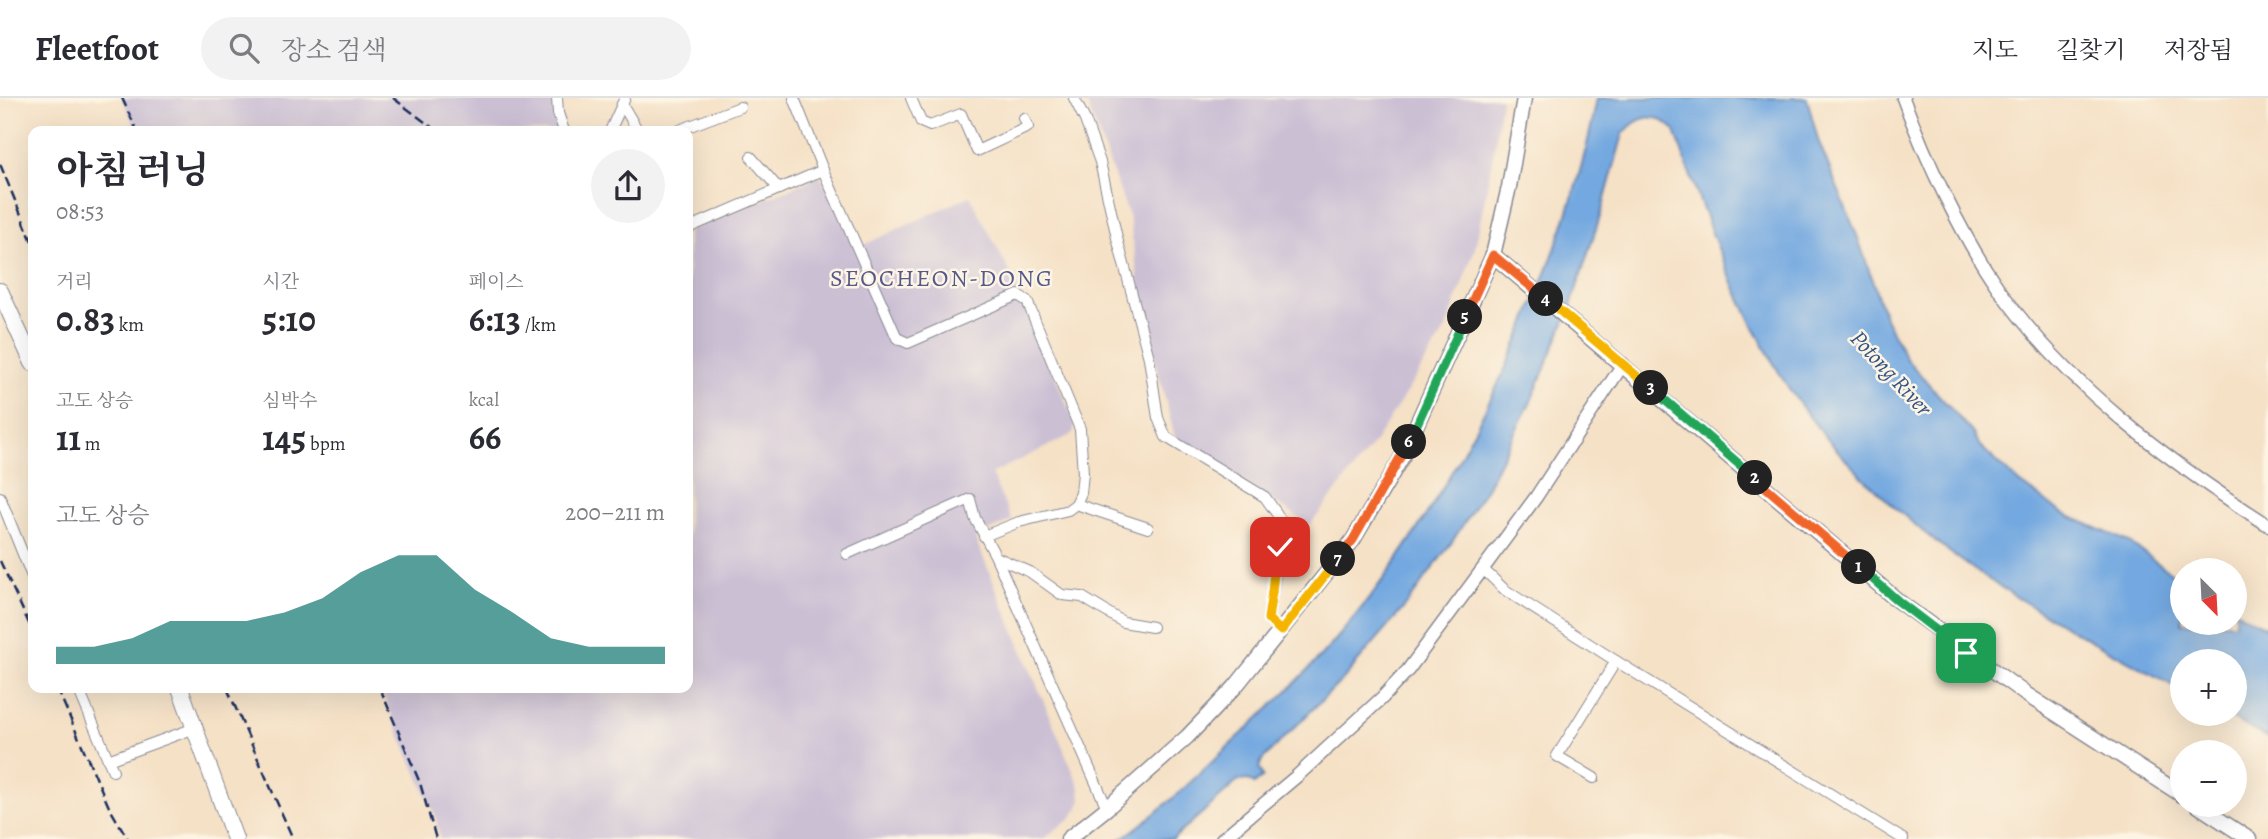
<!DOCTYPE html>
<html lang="ko">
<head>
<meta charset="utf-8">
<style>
  :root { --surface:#fff; --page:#f2f2f3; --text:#2b2b33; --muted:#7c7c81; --line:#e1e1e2; --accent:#0f766e }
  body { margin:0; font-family:Alegreya,"Noto Serif KR",serif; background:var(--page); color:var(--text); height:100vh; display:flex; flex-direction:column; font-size:26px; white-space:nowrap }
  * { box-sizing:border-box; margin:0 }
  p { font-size:23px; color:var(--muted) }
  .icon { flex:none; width:38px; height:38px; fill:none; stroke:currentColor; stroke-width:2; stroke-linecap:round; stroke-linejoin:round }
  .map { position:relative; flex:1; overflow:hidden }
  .side { position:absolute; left:28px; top:28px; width:665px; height:567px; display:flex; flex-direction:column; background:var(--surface); border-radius:14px; box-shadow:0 7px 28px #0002 }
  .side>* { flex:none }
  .needle { width:46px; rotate:156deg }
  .buttons { position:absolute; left:2170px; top:460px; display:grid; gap:14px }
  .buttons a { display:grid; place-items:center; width:77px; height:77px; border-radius:50%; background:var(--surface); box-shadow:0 7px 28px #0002; font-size:35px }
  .pin { position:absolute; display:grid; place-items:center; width:60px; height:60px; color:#fff; margin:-30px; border-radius:14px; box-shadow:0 4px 10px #0006 }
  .km { position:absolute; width:35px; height:35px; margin:-18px; border-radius:50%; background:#222; color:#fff; font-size:19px; line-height:35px; text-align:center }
  .round { display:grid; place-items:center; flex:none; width:74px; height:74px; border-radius:37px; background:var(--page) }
  .head { display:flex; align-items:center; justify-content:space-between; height:119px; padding:0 28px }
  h1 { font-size:38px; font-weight:700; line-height:52px }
  .figures { display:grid; grid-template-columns:repeat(3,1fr); gap:10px; height:119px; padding:7px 28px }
  .figures div { display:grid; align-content:center }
  .figures b { font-size:35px; font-weight:700 }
  .figures small { font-size:19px; font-weight:400 }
  .figures p { font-size:19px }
  .chart { height:196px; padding:14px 28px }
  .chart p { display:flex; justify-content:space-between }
  .chart svg { width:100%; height:126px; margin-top:7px; fill:var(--accent); opacity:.7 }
  header { display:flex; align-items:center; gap:42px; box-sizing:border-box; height:98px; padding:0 35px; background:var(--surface); border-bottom:2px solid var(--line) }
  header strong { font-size:33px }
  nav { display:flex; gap:38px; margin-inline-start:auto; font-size:24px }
  .search { width:490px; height:63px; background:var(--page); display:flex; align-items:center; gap:18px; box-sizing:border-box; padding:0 24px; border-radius:38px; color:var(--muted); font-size:26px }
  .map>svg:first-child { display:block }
  .industrial { fill:#cbbfd4 }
  .water { fill:#73a8e0; stroke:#476c9f; stroke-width:2 }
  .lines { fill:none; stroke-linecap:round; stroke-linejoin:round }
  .minor-casing { stroke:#888892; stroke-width:12 }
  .tertiary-casing { stroke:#888892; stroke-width:15 }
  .secondary-casing { stroke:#888892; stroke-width:17 }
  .primary-casing { stroke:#888892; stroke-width:18 }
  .minor { stroke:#fff; stroke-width:10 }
  .tertiary { stroke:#fff; stroke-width:12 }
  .secondary { stroke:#fff; stroke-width:14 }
  .primary { stroke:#fff; stroke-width:16 }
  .rail { stroke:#1b2f5e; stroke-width:2.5; stroke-dasharray:10 5; stroke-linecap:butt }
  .split-1-casing { stroke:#fff; stroke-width:14 }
  .split-2-casing { stroke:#fff; stroke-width:14 }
  .split-3-casing { stroke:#fff; stroke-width:14 }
  .split-4-casing { stroke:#fff; stroke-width:14 }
  .split-5-casing { stroke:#fff; stroke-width:14 }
  .split-6-casing { stroke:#fff; stroke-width:14 }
  .split-7-casing { stroke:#fff; stroke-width:14 }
  .split-8-casing { stroke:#fff; stroke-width:14 }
  .split-9-casing { stroke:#fff; stroke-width:14 }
  .split-1 { stroke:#22a559; stroke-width:9 }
  .split-2 { stroke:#f0652b; stroke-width:9 }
  .split-3 { stroke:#22a559; stroke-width:9 }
  .split-4 { stroke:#f5b400; stroke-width:9 }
  .split-5 { stroke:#f0652b; stroke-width:9 }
  .split-6 { stroke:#22a559; stroke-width:9 }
  .split-7 { stroke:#f0652b; stroke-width:9 }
  .split-8 { stroke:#f5b400; stroke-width:9 }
  .split-9 { stroke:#f5b400; stroke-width:9 }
  .labels { text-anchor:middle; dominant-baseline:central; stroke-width:5; stroke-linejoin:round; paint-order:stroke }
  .water-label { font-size:23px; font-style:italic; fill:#355385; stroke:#fcf5e5 }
  .quarter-label { font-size:24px; letter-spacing:2px; fill:#58588a; stroke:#fcf5e5 }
</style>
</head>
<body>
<header>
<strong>Fleetfoot</strong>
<div class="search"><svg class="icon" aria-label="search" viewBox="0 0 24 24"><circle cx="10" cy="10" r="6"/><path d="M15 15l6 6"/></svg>장소 검색</div>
<nav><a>지도</a><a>길찾기</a><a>저장됨</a></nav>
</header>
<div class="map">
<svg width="2268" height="741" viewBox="0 0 2268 741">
  <rect width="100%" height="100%" fill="#fcf5e5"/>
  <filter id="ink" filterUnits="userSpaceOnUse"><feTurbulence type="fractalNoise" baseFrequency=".0143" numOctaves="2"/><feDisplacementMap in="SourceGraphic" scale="14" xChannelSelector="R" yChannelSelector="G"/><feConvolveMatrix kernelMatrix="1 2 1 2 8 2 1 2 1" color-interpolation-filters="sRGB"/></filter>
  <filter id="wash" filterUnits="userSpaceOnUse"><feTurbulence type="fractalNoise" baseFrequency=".00686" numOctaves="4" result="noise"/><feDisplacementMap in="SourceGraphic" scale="28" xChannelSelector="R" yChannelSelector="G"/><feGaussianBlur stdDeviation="1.57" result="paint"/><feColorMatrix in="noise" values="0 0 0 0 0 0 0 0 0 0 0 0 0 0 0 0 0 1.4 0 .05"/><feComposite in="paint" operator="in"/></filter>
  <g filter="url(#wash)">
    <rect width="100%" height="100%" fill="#f5e1c6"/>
    <g class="industrial">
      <polygon points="122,0 555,0 561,33 137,33"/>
      <polygon points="1085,0 1501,0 1495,47 1475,150 1446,231 1375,344 1310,427 1175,339 1144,221 1129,118"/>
      <polygon points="820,78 861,148 970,98 1016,186 1075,326 1073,336 991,376 1012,422 975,440 1080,690 1081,702 1077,712 1071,720 1043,741 440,741 436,719 380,590 688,590 688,133"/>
    </g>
    <path class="water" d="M 1597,0 L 1807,0 L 1818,42 L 1858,140 L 1886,222 L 1907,262 L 1972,334 L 1980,348 L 2020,385 L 2062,415 L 2129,444 L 2182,483 L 2182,525 L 2235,525 L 2235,513 L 2268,530 L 2268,640 L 2224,616 L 2235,616 L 2235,564 L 2182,564 L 2182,593 C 2114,554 2042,518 1976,473 C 1904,424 1825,351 1780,276 C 1735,201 1703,116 1675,33 C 1657,13 1639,16 1623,36 L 1602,112 L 1570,211 L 1531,303 L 1488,387 L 1452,444 L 1403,511 L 1343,581 L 1262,662 L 1259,670 L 1263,679 L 1254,686 L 1248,682 L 1238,683 L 1173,741 L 1121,741 C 1161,714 1197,678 1233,644 C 1273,607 1313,570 1348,527 C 1410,452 1458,368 1501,280 C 1543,191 1579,98 1597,0 Z"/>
  </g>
  <g filter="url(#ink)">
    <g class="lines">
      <g class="minor-casing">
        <g id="minor">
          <polyline points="557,0 558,15 564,33"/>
          <polyline points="794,0 823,72 897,240 908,245 1018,197 1027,203 1080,331 1083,375 1081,395 1076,406 1068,412 1019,424 984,438"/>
          <polyline points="911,0 921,24 930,28 961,16 977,53 1028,29 1024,20"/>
          <polyline points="1074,0 1085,22 1100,64 1117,140 1149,260 1158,320 1166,339 1265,399 1277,416 1283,427 1268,521 1281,533"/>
          <polyline points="622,6 638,33"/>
          <polyline points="610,33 625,0"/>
          <polyline points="677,33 740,9"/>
          <polyline points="751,59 779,91"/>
          <polyline points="688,130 823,72"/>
          <polyline points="0,399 33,481"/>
          <polyline points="1076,406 1148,430"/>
          <polyline points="847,456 970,401 975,420 996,459 1107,710"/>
          <polyline points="996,459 1030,474 1062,497 1082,499 1123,524 1152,529"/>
          <polyline points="1484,472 1505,492 1616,563 1903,741"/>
          <polyline points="78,590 113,673"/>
          <polyline points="108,662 195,630"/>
          <polyline points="1594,680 1557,658 1616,563"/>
        </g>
      </g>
      <g class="tertiary-casing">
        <g id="tertiary">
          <path d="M 1903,0 C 1926,62 1960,135 1998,190 C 2067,288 2168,363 2268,427"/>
          <polyline points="1222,741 1297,678 1383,599 1408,572 1536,399 1623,266"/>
        </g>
      </g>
      <g class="secondary-casing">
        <g id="secondary">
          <polyline points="1493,157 1898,503 2024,595 2182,697"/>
          <polyline points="2197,707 2249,741"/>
          <polyline points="1068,741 1107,710 1187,639 1235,589 1353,442 1402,359 1493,157 1509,89 1524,0"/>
        </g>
      </g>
      <g class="primary-casing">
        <g id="primary">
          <polyline points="0,193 33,265"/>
          <polyline points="180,590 235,741"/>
        </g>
      </g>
      <use href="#minor" class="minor"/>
      <use href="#tertiary" class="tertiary"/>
      <use href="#secondary" class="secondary"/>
      <use href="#primary" class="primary"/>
      <g class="rail">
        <polyline points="122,0 137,33"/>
        <polyline points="393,0 437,33"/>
        <polyline points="0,66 33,146"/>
        <polyline points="0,463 33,534"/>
        <polyline points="57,590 109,709 128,741"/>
        <polyline points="227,590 293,741"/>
        <polyline points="380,590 420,685 436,741"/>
      </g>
    </g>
  </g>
  <g class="lines" filter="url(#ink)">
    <g class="split-1-casing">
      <polyline id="split-1" points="1859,469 1898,503 1966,555"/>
    </g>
    <g class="split-2-casing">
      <polyline id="split-2" points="1755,380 1859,469"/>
    </g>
    <g class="split-3-casing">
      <polyline id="split-3" points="1651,290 1755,380"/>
    </g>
    <g class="split-4-casing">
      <polyline id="split-4" points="1546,201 1651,290"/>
    </g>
    <g class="split-5-casing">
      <polyline id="split-5" points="1465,219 1493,157 1546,201"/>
    </g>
    <g class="split-6-casing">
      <polyline id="split-6" points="1409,344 1465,219"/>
    </g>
    <g class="split-7-casing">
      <polyline id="split-7" points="1338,461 1353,442 1409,344"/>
    </g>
    <g class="split-8-casing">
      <polyline id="split-8" points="1272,494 1268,521 1281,533 1338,461"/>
    </g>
    <g class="split-9-casing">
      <polyline id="split-9" points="1272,494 1274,474 1280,449"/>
    </g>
    <use href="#split-1" class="split-1"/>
    <use href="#split-2" class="split-2"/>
    <use href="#split-3" class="split-3"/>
    <use href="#split-4" class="split-4"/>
    <use href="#split-5" class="split-5"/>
    <use href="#split-6" class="split-6"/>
    <use href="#split-7" class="split-7"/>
    <use href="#split-8" class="split-8"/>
    <use href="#split-9" class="split-9"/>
  </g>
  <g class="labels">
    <g class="water-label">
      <text transform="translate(1891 275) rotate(47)">Potong River</text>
    </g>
    <g class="quarter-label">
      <text x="942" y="180">SEOCHEON-DONG</text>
    </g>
  </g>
</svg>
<div class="buttons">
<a><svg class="needle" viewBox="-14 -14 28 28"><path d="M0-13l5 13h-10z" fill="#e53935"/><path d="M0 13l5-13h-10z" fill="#7c7c81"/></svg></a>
<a>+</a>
<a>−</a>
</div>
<div class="pin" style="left:1966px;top:555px;background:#1e9e55"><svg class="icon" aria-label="arrive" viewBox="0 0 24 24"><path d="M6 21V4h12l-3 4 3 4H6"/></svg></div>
<div class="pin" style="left:1280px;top:449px;background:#d93025"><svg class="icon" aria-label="check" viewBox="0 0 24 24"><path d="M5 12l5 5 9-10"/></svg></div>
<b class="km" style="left:1859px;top:469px">1</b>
<b class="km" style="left:1755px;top:380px">2</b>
<b class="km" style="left:1651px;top:290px">3</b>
<b class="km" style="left:1546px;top:201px">4</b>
<b class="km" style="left:1465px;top:219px">5</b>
<b class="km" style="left:1409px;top:344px">6</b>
<b class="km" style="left:1338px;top:461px">7</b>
<section class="side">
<div class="head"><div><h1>아침 러닝</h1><p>08:53</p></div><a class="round"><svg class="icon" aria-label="share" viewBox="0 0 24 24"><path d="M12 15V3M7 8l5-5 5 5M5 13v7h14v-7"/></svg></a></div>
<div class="figures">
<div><p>거리</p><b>0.83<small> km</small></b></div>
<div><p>시간</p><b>5:10</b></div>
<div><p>페이스</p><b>6:13<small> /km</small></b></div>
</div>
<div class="figures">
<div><p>고도 상승</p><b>11<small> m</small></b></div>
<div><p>심박수</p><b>145<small> bpm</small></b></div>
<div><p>kcal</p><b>66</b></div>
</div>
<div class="chart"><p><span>고도 상승</span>200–211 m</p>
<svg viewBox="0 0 160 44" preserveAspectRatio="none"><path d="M0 44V38L10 38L20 35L30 29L40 29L50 29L60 26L70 21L80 12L90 6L100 6L110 18L120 26L130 35L140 38L150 38L160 38V44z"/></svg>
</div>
</section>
</div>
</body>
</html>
